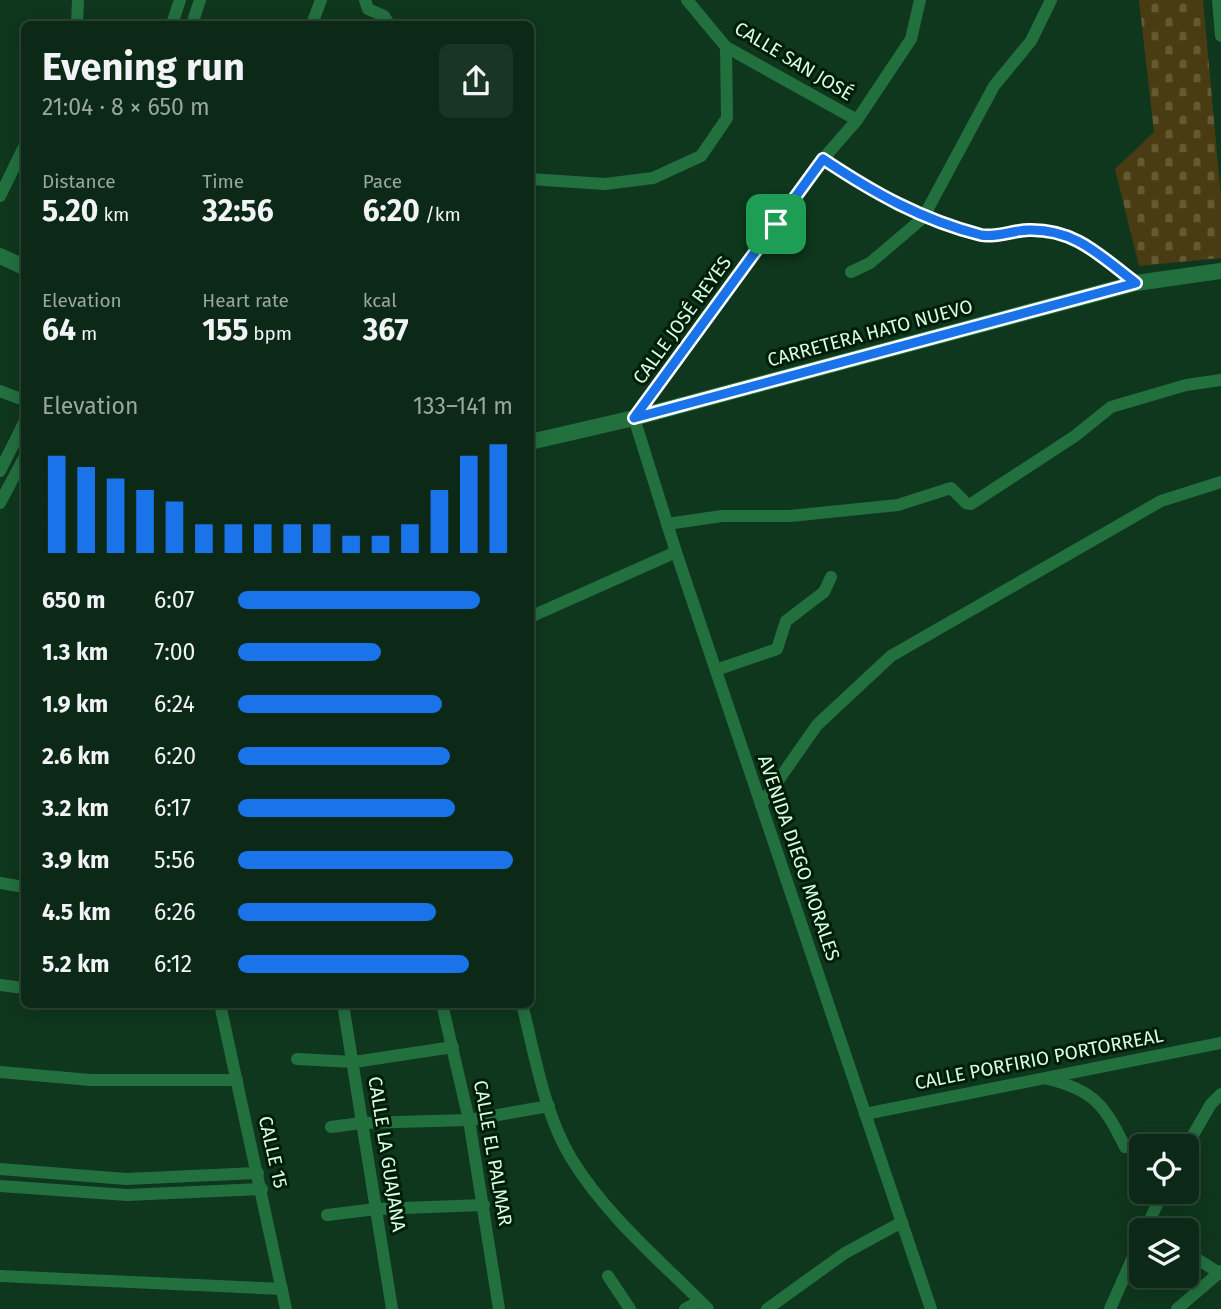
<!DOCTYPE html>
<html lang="en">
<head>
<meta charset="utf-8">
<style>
  :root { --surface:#0b2916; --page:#193523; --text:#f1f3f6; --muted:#9aa6a1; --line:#2b4535; --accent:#1a73e8 }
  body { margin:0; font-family:"Fira Sans",sans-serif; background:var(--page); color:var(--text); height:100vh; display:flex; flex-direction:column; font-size:26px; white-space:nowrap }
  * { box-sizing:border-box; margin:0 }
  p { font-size:23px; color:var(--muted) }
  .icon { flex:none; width:38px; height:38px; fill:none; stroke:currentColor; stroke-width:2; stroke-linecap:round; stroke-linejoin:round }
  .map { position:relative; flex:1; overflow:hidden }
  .drawer { position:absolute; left:21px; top:21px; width:513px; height:987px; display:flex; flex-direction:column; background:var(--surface); border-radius:10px; box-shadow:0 4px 18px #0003,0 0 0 2px var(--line) }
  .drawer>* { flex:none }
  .tools { position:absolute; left:1129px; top:1134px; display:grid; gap:14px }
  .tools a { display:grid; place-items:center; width:70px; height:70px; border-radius:10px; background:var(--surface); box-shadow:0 4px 18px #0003,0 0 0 2px var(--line); font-size:35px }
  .pin { position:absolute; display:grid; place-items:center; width:60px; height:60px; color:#fff; margin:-30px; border-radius:14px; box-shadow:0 4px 10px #0006 }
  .round { display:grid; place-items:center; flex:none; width:74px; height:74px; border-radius:10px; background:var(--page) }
  .overview { display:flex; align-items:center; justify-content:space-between; height:119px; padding:0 21px }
  h1 { font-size:38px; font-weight:700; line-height:52px }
  .stats { display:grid; grid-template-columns:repeat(3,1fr); gap:10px; height:119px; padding:7px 21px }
  .stats div { display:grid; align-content:center }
  .stats b { font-size:30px; font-weight:700 }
  .stats small { font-size:19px; font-weight:400 }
  .stats p { font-size:19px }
  .chart { height:196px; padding:14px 21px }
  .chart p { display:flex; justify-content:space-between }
  .chart svg { width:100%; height:126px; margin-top:7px; stroke:var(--accent); stroke-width:6 }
  ul { padding:0 21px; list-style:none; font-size:23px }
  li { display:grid; grid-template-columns:112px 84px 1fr; align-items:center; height:52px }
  li i { height:18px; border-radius:9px; background:var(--accent) }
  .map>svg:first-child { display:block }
  .cemetery { fill:url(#cemetery-stones) }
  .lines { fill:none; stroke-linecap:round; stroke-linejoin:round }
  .street { stroke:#23703f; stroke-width:12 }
  .secondary { stroke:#23703f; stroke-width:16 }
  .route-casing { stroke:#fff; stroke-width:14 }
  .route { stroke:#1a73e8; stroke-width:9 }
  .labels { text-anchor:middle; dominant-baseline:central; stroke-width:6; stroke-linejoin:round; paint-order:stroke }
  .street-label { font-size:19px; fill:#d9fde1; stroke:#001d09 }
</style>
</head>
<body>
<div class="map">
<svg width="1221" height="1309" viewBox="0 0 1221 1309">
  <defs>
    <pattern id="cemetery-stones" width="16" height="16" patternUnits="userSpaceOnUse" patternTransform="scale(1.75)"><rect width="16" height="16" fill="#493c12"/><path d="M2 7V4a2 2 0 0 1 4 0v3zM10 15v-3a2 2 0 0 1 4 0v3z" fill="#635934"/></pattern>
  </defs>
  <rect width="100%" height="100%" fill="#0f371d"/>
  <polygon class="cemetery" points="1139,0 1203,0 1221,197 1221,258 1139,266 1115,169 1154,132"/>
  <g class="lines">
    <g class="street">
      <polyline points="365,0 368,9 384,16 389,24"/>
      <polyline points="687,0 726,47 857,120"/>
      <polyline points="920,0 911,39 857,120 823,159 634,418 676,552 931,1309"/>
      <polyline points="1218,0 1221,36"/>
      <polyline points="77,24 78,0"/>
      <polyline points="172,24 180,0"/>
      <polyline points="192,24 200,0"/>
      <polyline points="312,24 321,0"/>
      <path d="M 823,159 C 874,193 922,220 981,235 C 996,238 1014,230 1029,230 C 1077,229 1100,256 1136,283"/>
      <polyline points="530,179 605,184 653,178 701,156 727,118 726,47"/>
      <polyline points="0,196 24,147"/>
      <polyline points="851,272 870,263 923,218 994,86 1031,41 1051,0"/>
      <polyline points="0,391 24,400"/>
      <polyline points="0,471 24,423"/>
      <polyline points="0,503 24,458"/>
      <polyline points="667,524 722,516 790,516 898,505 951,488 966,503 971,504 1075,436 1111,407 1186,385 1221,380"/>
      <polyline points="530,617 676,552"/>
      <polyline points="716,670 777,649 786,621 824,592 831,577"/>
      <polyline points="761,805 817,725 891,656 1161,501 1221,482"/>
      <polyline points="0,883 24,887"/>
      <polyline points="0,985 24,988"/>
      <polyline points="220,1004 286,1309"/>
      <polyline points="343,1004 392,1309"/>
      <polyline points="442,1004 469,1120 499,1309"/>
      <path d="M 522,1004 C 535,1055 544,1113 571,1158 C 607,1217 661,1261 708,1309"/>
      <polyline points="297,1059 354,1062 453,1047"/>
      <polyline points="0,1072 90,1080 237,1080"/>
      <path d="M 1048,1079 C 1094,1090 1105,1106 1125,1147"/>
      <polyline points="865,1114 1221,1043"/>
      <polyline points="331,1127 361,1123 469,1120 549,1106"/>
      <polyline points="1186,1147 1211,1104 1221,1094"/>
      <polyline points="0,1169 126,1179 258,1173"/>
      <polyline points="0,1186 127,1195 262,1189"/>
      <polyline points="327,1215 376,1209 484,1205"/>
      <polyline points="1145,1230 1163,1192"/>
      <polyline points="1186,1252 1221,1274"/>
      <polyline points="0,1276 282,1289"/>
      <polyline points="608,1276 630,1309"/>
      <polyline points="685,1309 700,1301"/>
      <polyline points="767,1309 845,1253 902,1222"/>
      <polyline points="1110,1309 1141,1239"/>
      <polyline points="1177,1309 1221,1271"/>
    </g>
    <g class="secondary">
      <polyline points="0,256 24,267"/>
      <polyline points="530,442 634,418 1136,283 1221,271"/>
    </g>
  </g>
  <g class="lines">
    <g class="route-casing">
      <path id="route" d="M 823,159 C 874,193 922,220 981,235 C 996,238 1014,230 1029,230 C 1076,229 1100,256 1136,283 L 634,418 Z"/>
    </g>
    <use href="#route" class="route"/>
  </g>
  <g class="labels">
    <g class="street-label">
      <text transform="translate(794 61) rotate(31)">CALLE SAN JOSÉ</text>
      <text transform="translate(682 320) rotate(-54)">CALLE JOSÉ REYES</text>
      <text transform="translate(870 333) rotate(-15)">CARRETERA HATO NUEVO</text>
      <text transform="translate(799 858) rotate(71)">AVENIDA DIEGO MORALES</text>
      <text transform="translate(1039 1059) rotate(-11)">CALLE PORFIRIO PORTORREAL</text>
      <text transform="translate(273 1152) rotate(77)">CALLE 15</text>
      <text transform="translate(493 1153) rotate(80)">CALLE EL PALMAR</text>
      <text transform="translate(387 1154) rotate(81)">CALLE LA GUAJANA</text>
    </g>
  </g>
</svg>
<div class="tools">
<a><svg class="icon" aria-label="locate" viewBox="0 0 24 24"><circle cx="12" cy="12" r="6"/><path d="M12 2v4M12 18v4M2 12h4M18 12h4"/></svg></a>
<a><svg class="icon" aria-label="layers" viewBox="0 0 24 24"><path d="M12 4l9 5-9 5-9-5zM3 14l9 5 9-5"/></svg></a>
</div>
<div class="pin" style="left:776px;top:224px;background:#1e9e55"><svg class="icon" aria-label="arrive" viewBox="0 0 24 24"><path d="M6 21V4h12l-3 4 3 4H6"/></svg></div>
<section class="drawer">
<div class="overview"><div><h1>Evening run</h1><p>21:04 · 8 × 650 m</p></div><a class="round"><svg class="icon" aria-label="share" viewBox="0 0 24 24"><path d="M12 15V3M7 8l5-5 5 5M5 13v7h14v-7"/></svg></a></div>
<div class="stats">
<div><p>Distance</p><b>5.20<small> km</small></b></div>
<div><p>Time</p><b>32:56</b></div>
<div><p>Pace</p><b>6:20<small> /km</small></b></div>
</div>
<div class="stats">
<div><p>Elevation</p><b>64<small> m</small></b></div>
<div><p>Heart rate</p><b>155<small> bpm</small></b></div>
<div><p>kcal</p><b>367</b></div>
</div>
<div class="chart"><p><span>Elevation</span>133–141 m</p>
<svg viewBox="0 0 160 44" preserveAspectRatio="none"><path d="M5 44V10M15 44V14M25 44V18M35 44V22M45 44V26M55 44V34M65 44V34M75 44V34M85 44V34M95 44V34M105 44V38M115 44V38M125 44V34M135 44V22M145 44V10M155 44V6"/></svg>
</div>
<ul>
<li><b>650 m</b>6:07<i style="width:88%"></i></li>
<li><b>1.3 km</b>7:00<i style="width:52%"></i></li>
<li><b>1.9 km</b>6:24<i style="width:74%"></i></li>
<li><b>2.6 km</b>6:20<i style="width:77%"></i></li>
<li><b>3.2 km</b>6:17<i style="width:79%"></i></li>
<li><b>3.9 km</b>5:56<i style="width:100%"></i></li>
<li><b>4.5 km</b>6:26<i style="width:72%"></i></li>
<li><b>5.2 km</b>6:12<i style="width:84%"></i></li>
</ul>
</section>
</div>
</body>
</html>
